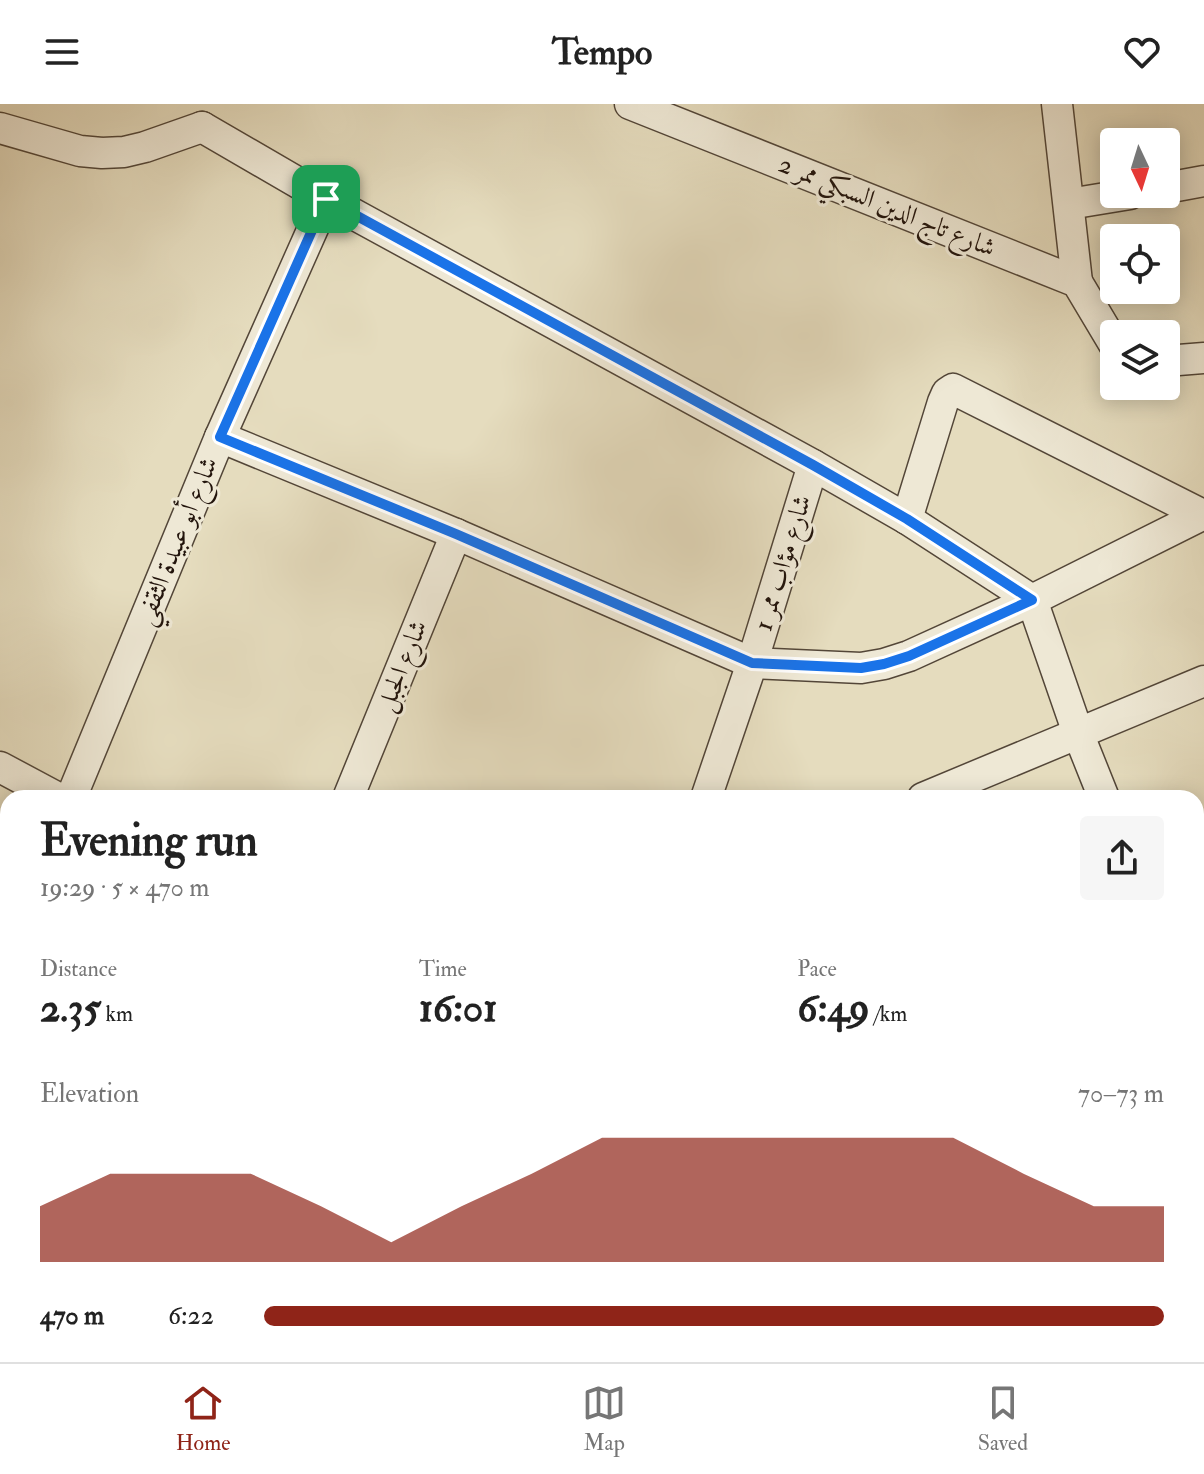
<!DOCTYPE html>
<html lang="en">
<head>
<meta charset="utf-8">
<style>
  :root { --surface:#fff; --page:#f6f6f6; --text:#222; --muted:#767676; --line:#e0e0e0; --accent:#8f2418 }
  body { margin:0; font-family:"IM FELL Double Pica",Amiri,serif; background:var(--page); color:var(--text); height:100vh; display:flex; flex-direction:column; font-size:30px; white-space:nowrap }
  * { box-sizing:border-box; margin:0 }
  p { font-size:26px; color:var(--muted) }
  .icon { flex:none; width:44px; height:44px; fill:none; stroke:currentColor; stroke-width:2; stroke-linecap:round; stroke-linejoin:round }
  .map { position:relative; flex:1; overflow:hidden }
  .side { position:absolute; left:0px; top:686px; width:1204px; height:572px; display:flex; flex-direction:column; background:var(--surface); border-radius:24px 24px 0 0; box-shadow:0 4px 20px #0003 }
  .side>* { flex:none }
  .needle { width:52px; rotate:176deg }
  .fabs { position:absolute; left:1100px; top:24px; display:grid; gap:16px }
  .fabs a { display:grid; place-items:center; width:80px; height:80px; border-radius:8px; background:var(--surface); box-shadow:0 4px 20px #0003; font-size:40px }
  .pin { position:absolute; display:grid; place-items:center; width:68px; height:68px; color:#fff; margin:-34px; border-radius:16px; box-shadow:0 4px 12px #0006 }
  .round { display:grid; place-items:center; flex:none; width:84px; height:84px; border-radius:8px; background:var(--page) }
  .headline { display:flex; align-items:center; justify-content:space-between; height:136px; padding:0 40px }
  h1 { font-size:44px; font-weight:800; line-height:60px }
  .metrics { display:grid; grid-template-columns:repeat(3,1fr); gap:12px; height:136px; padding:8px 40px }
  .metrics div { display:grid; align-content:center }
  .metrics b { font-size:40px; font-weight:800 }
  .metrics small { font-size:22px; font-weight:400 }
  .metrics p { font-size:22px }
  .chart { height:224px; padding:16px 40px }
  .chart p { display:flex; justify-content:space-between }
  .chart svg { width:100%; height:144px; margin-top:8px; fill:var(--accent); opacity:.7 }
  ul { padding:0 40px; list-style:none; font-size:26px }
  li { display:grid; grid-template-columns:128px 96px 1fr; align-items:center; height:60px }
  li i { height:20px; border-radius:10px; background:var(--accent) }
  header { display:flex; justify-content:space-between; align-items:center; height:104px; padding:0 40px; background:var(--surface); font-size:36px; font-weight:800 }
  .tabs { display:flex; justify-content:space-around; align-items:center; height:112px; border-top:2px solid var(--line); background:var(--surface); font-size:22px; color:var(--muted) }
  .tabs a { display:grid; justify-items:center; gap:4px }
  .tabs .active { color:var(--accent) }
  .map>svg:first-child { display:block }
  .building { fill:#d89780; stroke:#22140c; stroke-width:2 }
  .lines { fill:none; stroke-linecap:round; stroke-linejoin:round }
  .street-casing { stroke:#534638; stroke-width:33 }
  .street { stroke:#eee8d5; stroke-width:30 }
  .route-casing { stroke:#fff; stroke-width:16 }
  .route { stroke:#1a73e8; stroke-width:10 }
  .labels { text-anchor:middle; dominant-baseline:central; stroke-width:6; stroke-linejoin:round; paint-order:stroke }
  .street-label { font-size:26px; fill:#22140c; stroke:#eee8d5 }
</style>
</head>
<body>
<header><svg class="icon" aria-label="menu" viewBox="0 0 24 24"><path d="M4 6h16M4 12h16M4 18h16"/></svg>Tempo<svg class="icon" aria-label="heart" viewBox="0 0 24 24"><path d="M12 20l-8-8c-3-5 5-10 8-4 3-6 11-1 8 4z"/></svg></header>
<div class="map">
<svg width="1204" height="1258" viewBox="0 0 1204 1258">
  <rect width="100%" height="100%" fill="#e5dcbe"/>
  <filter id="stains"><feTurbulence type="fractalNoise" baseFrequency=".0025" numOctaves="4"/><feColorMatrix values="0 0 0 0 .2 0 0 0 0 .09 0 0 0 0 .02 0 0 0 .5 -.17"/></filter>
  <radialGradient id="worn" r=".72"><stop offset=".6" stop-color="#630" stop-opacity="0"/><stop offset="1" stop-color="#630" stop-opacity=".3"/></radialGradient>
  <g class="building">
    <polygon points="1196,963 1204,979 1204,991 1196,995"/>
    <polygon points="0,991 8,995 8,1017 0,1035"/>
    <polygon points="1204,1005 1204,1046 1196,1033 1196,1009"/>
    <polygon points="8,1050 8,1108 0,1109 0,1056 2,1051"/>
    <polygon points="1196,1093 1204,1104 1204,1136 1196,1142"/>
    <polygon points="8,1111 8,1139 0,1140 0,1112"/>
    <polygon points="8,1155 8,1212 0,1214 0,1157"/>
    <polygon points="8,1232 8,1250 55,1250 56,1253 34,1258 9,1258 4,1233"/>
    <polygon points="111,1250 189,1250 191,1258 113,1258"/>
    <polygon points="217,1250 243,1250 218,1255"/>
    <polygon points="343,1250 378,1250 379,1258 344,1258"/>
    <polygon points="393,1250 433,1250 434,1258 394,1258"/>
    <polygon points="442,1250 484,1250 486,1258 444,1258"/>
    <polygon points="551,1250 556,1250 560,1258 534,1258"/>
    <polygon points="598,1250 630,1250 633,1258 591,1258 589,1256"/>
    <polygon points="637,1250 700,1250 702,1258 640,1258"/>
    <polygon points="750,1250 788,1250 791,1258 753,1258"/>
    <polygon points="829,1250 868,1250 869,1252 857,1258 834,1258"/>
    <polygon points="949,1250 1008,1250 1013,1257 952,1258 948,1251"/>
    <polygon points="1030,1250 1056,1250 1044,1258 1035,1258"/>
  </g>
  <g class="lines">
    <g class="street-casing">
      <g id="street">
        <polyline points="630,0 1077,178 1114,240"/>
        <polyline points="1057,0 1077,178"/>
        <polyline points="202,23 326,95 813,361 907,415 1032,496 1078,629 1104,694"/>
        <polyline points="0,24 80,47 102,49 124,48 145,43 202,23"/>
        <polyline points="1166,84 1204,77"/>
        <polyline points="1069,100 1130,90"/>
        <polyline points="1166,257 1204,254"/>
        <polyline points="220,333 456,430 752,559 861,564 884,560 909,552 1032,496 1204,410"/>
        <polyline points="907,415 943,298 947,289 953,285 1203,411"/>
        <polyline points="0,663 58,694"/>
        <polyline points="71,694 220,333 326,95"/>
        <polyline points="348,694 456,430"/>
        <polyline points="706,694 752,559 813,361"/>
        <polyline points="923,694 1204,577"/>
        <polyline points="1196,762 1204,758"/>
        <polyline points="0,903 8,880"/>
        <polyline points="1196,920 1204,937"/>
        <polyline points="87,1250 89,1258"/>
        <polyline points="324,1250 326,1258"/>
        <polyline points="913,1258 925,1250"/>
      </g>
    </g>
    <use href="#street" class="street"/>
  </g>
  <g class="lines">
    <g class="route-casing">
      <polygon id="route" points="326,95 813,361 907,415 1032,496 909,552 884,560 861,564 752,559 456,430 220,333"/>
    </g>
    <use href="#route" class="route"/>
  </g>
  <g class="labels">
    <g class="street-label">
      <text transform="translate(887 102) rotate(22)">شارع تاج الدين السبكي ممر 2</text>
      <text transform="translate(177 437) rotate(-68)">شارع أبو عبيدة الثقفي</text>
      <text transform="translate(783 459) rotate(-73)">شارع مؤاب ممر 1</text>
      <text transform="translate(402 562) rotate(-68)">شارع الجبل</text>
    </g>
  </g>
  <rect width="100%" height="100%" filter="url(#stains)"/>
  <rect width="100%" height="100%" fill="url(#worn)"/>
</svg>
<div class="fabs">
<a><svg class="needle" viewBox="-14 -14 28 28"><path d="M0-13l5 13h-10z" fill="#e53935"/><path d="M0 13l5-13h-10z" fill="#767676"/></svg></a>
<a><svg class="icon" aria-label="locate" viewBox="0 0 24 24"><circle cx="12" cy="12" r="6"/><path d="M12 2v4M12 18v4M2 12h4M18 12h4"/></svg></a>
<a><svg class="icon" aria-label="layers" viewBox="0 0 24 24"><path d="M12 4l9 5-9 5-9-5zM3 14l9 5 9-5"/></svg></a>
</div>
<div class="pin" style="left:326px;top:95px;background:#1e9e55"><svg class="icon" aria-label="arrive" viewBox="0 0 24 24"><path d="M6 21V4h12l-3 4 3 4H6"/></svg></div>
<section class="side">
<div class="headline"><div><h1>Evening run</h1><p>19:29 · 5 × 470 m</p></div><a class="round"><svg class="icon" aria-label="share" viewBox="0 0 24 24"><path d="M12 15V3M7 8l5-5 5 5M5 13v7h14v-7"/></svg></a></div>
<div class="metrics">
<div><p>Distance</p><b>2.35<small> km</small></b></div>
<div><p>Time</p><b>16:01</b></div>
<div><p>Pace</p><b>6:49<small> /km</small></b></div>
</div>
<div class="chart"><p><span>Elevation</span>70–73 m</p>
<svg viewBox="0 0 160 44" preserveAspectRatio="none"><path d="M0 44V27L10 17L20 17L30 17L40 27L50 38L60 27L70 17L80 6L90 6L100 6L110 6L120 6L130 6L140 17L150 27L160 27V44z"/></svg>
</div>
<ul>
<li><b>470 m</b>6:22<i style="width:100%"></i></li>
</ul>
</section>
</div>
<nav class="tabs">
<a class="active"><svg class="icon" aria-label="home" viewBox="0 0 24 24"><path d="M3 11l9-7 9 7M6 9v11h12V9"/></svg>Home</a>
<a><svg class="icon" aria-label="map" viewBox="0 0 24 24"><path d="M3 6l6-2 6 2 6-2v14l-6 2-6-2-6 2zM9 4v14M15 6v14"/></svg>Map</a>
<a><svg class="icon" aria-label="saved" viewBox="0 0 24 24"><path d="M7 4h10v16l-5-4-5 4z"/></svg>Saved</a>
</nav>
</body>
</html>
